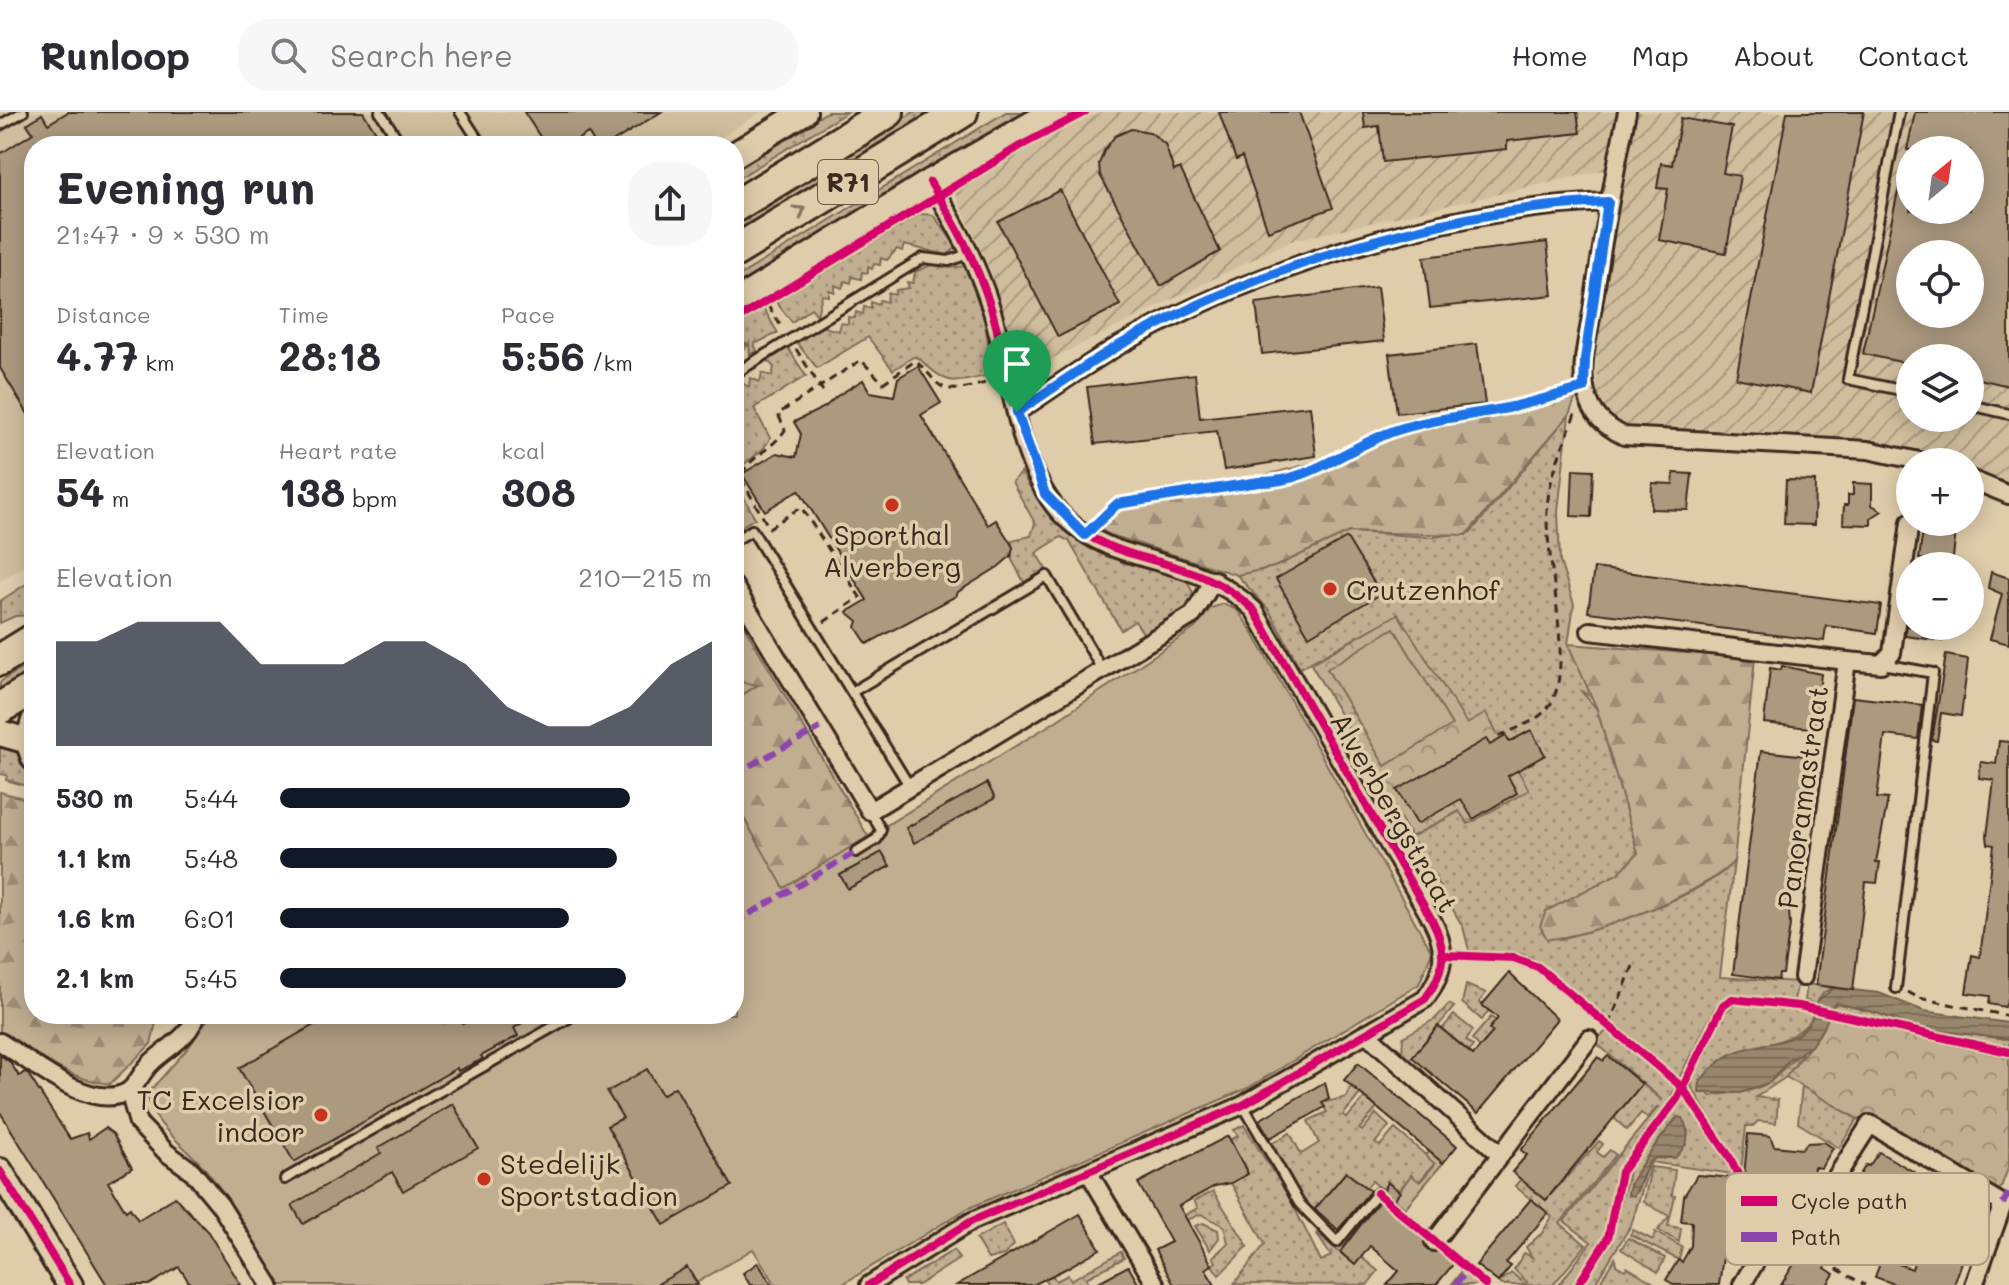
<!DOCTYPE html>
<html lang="en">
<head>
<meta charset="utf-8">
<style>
  :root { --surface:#fff; --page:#f7f7f7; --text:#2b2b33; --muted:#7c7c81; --line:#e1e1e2; --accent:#111827 }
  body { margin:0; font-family:Mali,sans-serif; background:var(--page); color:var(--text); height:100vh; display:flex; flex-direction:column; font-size:30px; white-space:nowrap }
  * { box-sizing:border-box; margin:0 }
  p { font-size:26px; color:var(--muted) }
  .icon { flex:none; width:44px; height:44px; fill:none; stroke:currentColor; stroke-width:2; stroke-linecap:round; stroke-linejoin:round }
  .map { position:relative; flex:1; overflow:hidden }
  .drawer { position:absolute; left:24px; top:24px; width:720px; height:888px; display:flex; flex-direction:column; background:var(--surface); border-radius:32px; box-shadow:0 4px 20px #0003 }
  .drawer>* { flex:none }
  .needle { width:52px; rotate:29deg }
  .buttons { position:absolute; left:1896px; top:24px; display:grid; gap:16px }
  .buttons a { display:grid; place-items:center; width:88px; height:88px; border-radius:50%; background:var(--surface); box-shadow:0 4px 20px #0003; font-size:40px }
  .pin { position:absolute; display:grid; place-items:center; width:68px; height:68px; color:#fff; margin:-82px -34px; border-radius:50% 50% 50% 0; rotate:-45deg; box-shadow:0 0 8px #0007 }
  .pin .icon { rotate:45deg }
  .round { display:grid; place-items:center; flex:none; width:84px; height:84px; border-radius:32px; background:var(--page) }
  .overview { display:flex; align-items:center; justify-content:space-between; height:136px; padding:0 32px }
  h1 { font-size:44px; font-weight:700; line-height:60px }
  .stats { display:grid; grid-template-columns:repeat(3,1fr); gap:12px; height:136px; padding:8px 32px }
  .stats div { display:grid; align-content:center }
  .stats b { font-size:40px; font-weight:700 }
  .stats small { font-size:22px; font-weight:400 }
  .stats p { font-size:22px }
  .chart { height:224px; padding:16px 32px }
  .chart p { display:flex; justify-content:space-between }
  .chart svg { width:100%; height:144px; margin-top:8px; fill:var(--accent); opacity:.7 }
  ul { padding:0 32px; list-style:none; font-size:26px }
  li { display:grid; grid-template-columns:128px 96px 1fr; align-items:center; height:60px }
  li i { height:20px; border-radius:10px; background:var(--accent) }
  header { display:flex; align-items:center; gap:48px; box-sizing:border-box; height:112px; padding:0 40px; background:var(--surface); border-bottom:2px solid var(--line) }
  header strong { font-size:38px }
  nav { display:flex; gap:44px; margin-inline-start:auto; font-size:28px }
  .search { width:560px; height:72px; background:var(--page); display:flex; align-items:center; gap:20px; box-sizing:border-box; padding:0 28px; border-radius:32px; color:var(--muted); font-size:30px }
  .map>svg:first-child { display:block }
  .built { fill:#d0bd9d }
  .industrial { fill:url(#industrial-furrows); fill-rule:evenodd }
  .grass { fill:url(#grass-dots); stroke:#7e6c58; stroke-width:2; fill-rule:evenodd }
  .forest { fill:url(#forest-firs); stroke:#7e6c58; stroke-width:2 }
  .park { fill:url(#park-crowns); stroke:#7e6c58; stroke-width:2 }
  .garden { fill:#c1ae91; stroke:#7e6c58; stroke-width:2 }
  .water { fill:url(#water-rules); stroke:#73614d; stroke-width:2 }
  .building { fill:#ac9a7f; stroke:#3b2a1e; stroke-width:2; fill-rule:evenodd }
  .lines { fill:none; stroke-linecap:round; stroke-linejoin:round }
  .lane-casing { stroke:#3b2a1e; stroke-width:14 }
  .street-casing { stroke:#3b2a1e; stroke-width:22 }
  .secondary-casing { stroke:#3b2a1e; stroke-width:30 }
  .highway-casing { stroke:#3b2a1e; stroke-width:36 }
  .path { stroke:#3b2a1e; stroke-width:3; stroke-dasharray:8 6; stroke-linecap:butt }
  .lane { stroke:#dfccaa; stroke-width:8 }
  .street { stroke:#dfccaa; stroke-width:16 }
  .secondary { stroke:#dfccaa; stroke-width:24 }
  .highway { stroke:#dfccaa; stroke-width:30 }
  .quiet { stroke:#8e44ad; stroke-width:6; stroke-dasharray:12 6; stroke-linecap:butt }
  .cycleway-casing { stroke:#dfccaa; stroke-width:13 }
  .cycleway { stroke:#d6006c; stroke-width:8 }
  .oneway { stroke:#85735d }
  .route-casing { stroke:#fff; stroke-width:16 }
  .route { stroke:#1a73e8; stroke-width:10 }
  .poi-dot { fill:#c8321e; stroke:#dfccaa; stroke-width:3 }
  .labels { text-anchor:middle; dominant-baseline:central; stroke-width:7; stroke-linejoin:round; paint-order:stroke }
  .shield { fill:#dfccaa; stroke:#6c5b48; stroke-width:2 }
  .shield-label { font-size:26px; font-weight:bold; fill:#3b2a1e }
  .poi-label { font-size:28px; fill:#3b2a1e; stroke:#dfccaa; text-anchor:start }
  .street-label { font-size:28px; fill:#3b2a1e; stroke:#dfccaa }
  .key { fill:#dfccaa; stroke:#ae9b80; stroke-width:2 }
  .key-label { font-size:22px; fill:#3b2a1e }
</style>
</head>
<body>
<header>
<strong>Runloop</strong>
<div class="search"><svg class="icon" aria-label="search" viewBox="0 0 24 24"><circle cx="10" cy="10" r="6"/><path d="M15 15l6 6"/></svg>Search here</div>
<nav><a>Home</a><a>Map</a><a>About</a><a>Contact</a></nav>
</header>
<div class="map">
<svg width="2009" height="1173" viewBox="0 0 2009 1173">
  <defs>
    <pattern id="industrial-furrows" width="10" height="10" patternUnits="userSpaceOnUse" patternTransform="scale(2)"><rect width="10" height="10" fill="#d0bd9d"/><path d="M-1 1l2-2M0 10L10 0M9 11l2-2" fill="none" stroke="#aa9a7f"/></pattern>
    <pattern id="grass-dots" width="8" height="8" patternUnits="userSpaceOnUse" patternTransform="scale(2)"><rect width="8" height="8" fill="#c1ae91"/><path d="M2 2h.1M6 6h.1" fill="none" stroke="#9e8e76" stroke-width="1.8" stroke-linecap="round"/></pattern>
    <pattern id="forest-firs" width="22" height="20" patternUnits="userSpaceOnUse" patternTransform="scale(2)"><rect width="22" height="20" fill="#c1ae91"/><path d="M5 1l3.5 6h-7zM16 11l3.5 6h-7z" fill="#9e8e76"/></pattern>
    <pattern id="park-crowns" width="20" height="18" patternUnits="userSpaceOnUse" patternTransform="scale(2)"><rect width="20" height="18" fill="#c1ae91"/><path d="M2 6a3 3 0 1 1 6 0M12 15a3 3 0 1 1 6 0" fill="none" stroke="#9e8e76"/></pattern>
    <pattern id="water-rules" width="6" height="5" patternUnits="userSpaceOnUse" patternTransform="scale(2)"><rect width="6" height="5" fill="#98866d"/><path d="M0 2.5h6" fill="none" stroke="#7d6e59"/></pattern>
  </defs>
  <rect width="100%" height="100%" fill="#dfccaa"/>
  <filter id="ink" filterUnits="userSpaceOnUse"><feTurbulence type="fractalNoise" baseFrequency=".0125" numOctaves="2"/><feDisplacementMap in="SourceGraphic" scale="16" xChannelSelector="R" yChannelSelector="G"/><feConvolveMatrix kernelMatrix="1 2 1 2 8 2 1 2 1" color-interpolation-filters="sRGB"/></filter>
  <g filter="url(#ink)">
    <polygon class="built" points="0,0 761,0 707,34 34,34 34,448 0,469"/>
    <path class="industrial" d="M 1101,0 L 2009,0 L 2009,373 L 1970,357 L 1970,350 L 1949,350 L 1901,334 L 1854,327 L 1623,317 L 1603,299 L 1597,282 L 1596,240 L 1622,54 L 1290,129 L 1019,263 L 990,157 L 954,80 L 1042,28 ZM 1910,38 L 1970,38 L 1970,98 L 1910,98 ZM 1910,142 L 1970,142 L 1970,202 L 1910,202 ZM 1910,246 L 1970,246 L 1970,306 L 1910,306 Z"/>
    <g class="grass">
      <polygon points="827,0 847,0 734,69 734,57"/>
      <polygon points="914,0 937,0 734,128 734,110"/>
      <polygon points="1006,0 1035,0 734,180 734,167"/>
      <polygon points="920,102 933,103 957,135 947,143 904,133 902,139 897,137 887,148 881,146 880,153 874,152 872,157 868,155 868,161 862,160 861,167 852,165 851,171 845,169 842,176 835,173 835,180 829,178 829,184 822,183 817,203 811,196 792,210 776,190"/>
      <path d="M 933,152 L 950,156 L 965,154 L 983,202 L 994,262 C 955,271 948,276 919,246 L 913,245 L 893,258 L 868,225 L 817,256 L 796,230 L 820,214 L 839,219 L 841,211 L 848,212 L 848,205 L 855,206 L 856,200 L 863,202 L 864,195 L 871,196 L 871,190 L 878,193 L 880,188 L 887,190 L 888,181 L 895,183 L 896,178 L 909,176 L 907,170 L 913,171 L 915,160 Z"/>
      <polygon points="764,197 778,221 754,232 757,239 750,243 749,231 746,235 746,231 738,233 734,240 734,215"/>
      <path d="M 788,236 L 806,264 L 754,296 L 770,326 C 763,344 743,347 734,365 L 734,277 L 741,279 L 742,271 L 749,275 L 750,266 L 760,270 L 762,261 L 772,264 L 774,255 L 768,249 Z"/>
      <path d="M 1569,303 L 1558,399 L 1560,450 L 1574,492 L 1568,532 L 1608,596 L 1580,578 L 1597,597 L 1638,741 L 1619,761 L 1591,778 L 1560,827 C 1604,816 1706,783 1734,749 L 1720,865 L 1798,870 L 1794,888 L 1731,883 L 1716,894 L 1679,966 L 1540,850 L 1522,842 L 1469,838 L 1463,815 L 1411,725 L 1460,699 L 1469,711 L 1528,678 L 1486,602 L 1467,613 L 1398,503 L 1300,556 L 1269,498 L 1237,463 L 1274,455 L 1349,420 L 1431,425 L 1471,420 Z"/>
      <path d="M 1021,360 C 1069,443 1100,444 1187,468 L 1193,481 L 1188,496 L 1145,524 L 1135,509 L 1121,518 L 1069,429 L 1061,425 L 1036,441 L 1046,457 L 1024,470 L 1012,448 L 1012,428 L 1031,424 L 1035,411 L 1012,370 Z"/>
      <polygon points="734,367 755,406 734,419"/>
      <polygon points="34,467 34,503 15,504 0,511 0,489"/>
      <polygon points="34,549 34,562 0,582 0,570"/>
      <polygon points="734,569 759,572 734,588"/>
      <path d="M 0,629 C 22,639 34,652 34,676 L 6,668 L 7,663 L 0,662 Z"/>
      <polygon points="1807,872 1834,876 1824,880 1816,892 1805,888"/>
      <polygon points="1466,873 1486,881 1479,890 1489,898 1482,908 1462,891"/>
      <polygon points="1837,891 1877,901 1918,916 2009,927 2009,936 1831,896"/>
      <polygon points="1449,892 1454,895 1409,949 1402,942 1403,925 1435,907"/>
      <path d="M 1736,892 L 1810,900 L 1814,905 C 1780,946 1739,923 1700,969 L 1710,984 C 1730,980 1750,982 1768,971 C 1782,962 1787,949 1803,941 L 1786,965 L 1756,985 L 1778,988 L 1776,1011 L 1758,1009 L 1753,1014 L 1746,1014 L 1741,1060 L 1690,972 L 1720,904 Z"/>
      <polygon points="1454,903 1473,918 1466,928 1473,934 1469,939 1442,917"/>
      <polygon points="1491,905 1496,909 1489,917 1493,920 1480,935 1472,927"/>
      <polygon points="1608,918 1671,969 1675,976 1666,995 1634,1033 1619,1059 1603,1126 1573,1173 1559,1173 1591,1130 1564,1109 1659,994 1647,1006 1641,1001 1627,1018 1614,1006 1642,972 1663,989 1594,929"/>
      <polygon points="1351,974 1360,982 1343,1003 1347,1006 1365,985 1377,996 1359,1017 1362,1019 1376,1002 1389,1014 1375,1031 1380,1034 1395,1017 1435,1051 1419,1070 1411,1064 1398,1079 1388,1070 1382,1077 1372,1069 1366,1076 1346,1060 1314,1099 1306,1092 1271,1032 1290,1021 1301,1042 1319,1031 1308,1009 1327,1000 1322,991 1347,985"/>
      <polygon points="1802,974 1857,1007 1839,1036 1798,1011"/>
      <path d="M 1687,986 L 1733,1062 L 1651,1050 L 1631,1113 L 1594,1173 L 1584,1173 L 1609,1135 L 1630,1056 L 1680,989 ZM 1675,1007 L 1688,1019 L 1686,1033 L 1664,1047 L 1656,1046 L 1649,1050 L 1637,1080 L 1630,1072 Z"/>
      <polygon points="1244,1013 1272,1059 1277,1061 1321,1149 1331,1144 1316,1121 1354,1152 1361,1145 1378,1159 1367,1173 1234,1172 1265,1132 1231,1071 1248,1061 1230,1028 1238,1024 1234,1018"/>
      <polygon points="1599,1029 1603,1032 1597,1040 1603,1045 1610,1038 1616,1043 1560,1111 1586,1133 1553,1173 1501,1173 1498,1170 1512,1161 1525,1172 1527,1170 1514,1157 1524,1141 1532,1145 1526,1135 1542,1121 1552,1105 1515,1074 1521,1067 1546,1088"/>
      <polygon points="1651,1055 1675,1058 1672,1083 1675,1084 1668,1114 1681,1116 1679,1130 1658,1118 1669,1104 1644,1090"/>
      <polygon points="1213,1079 1248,1134 1219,1163 1212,1153 1216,1150 1213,1145 1228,1131 1224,1114 1201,1102 1176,1113 1174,1109 1198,1096 1194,1089"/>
      <polygon points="1203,1111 1218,1118 1219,1126 1210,1138 1195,1114"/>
      <polygon points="1003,1112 1014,1133 1004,1143 988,1147 976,1127"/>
      <polygon points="1633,1118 1653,1128 1655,1120 1682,1135 1679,1148 1630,1123"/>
      <polygon points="1628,1126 1665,1146 1658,1160 1621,1137"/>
      <polygon points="954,1138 959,1147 918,1173 905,1173 903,1169"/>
      <polygon points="1121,1140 1124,1146 1086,1166 1090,1173 1048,1173 1044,1165 1052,1163 1056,1169 1068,1163 1071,1168"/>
      <polygon points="1615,1146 1616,1153 1625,1158 1627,1155 1657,1173 1598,1173"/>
      <polygon points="1464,1156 1484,1173 1451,1173"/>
    </g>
    <g class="forest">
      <polygon points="1584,276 1577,282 1569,303 1466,423 1349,420 1274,455 1237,463 1108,422 1096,414 1117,392 1211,377 1337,345 1378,326"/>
      <polygon points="734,497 869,726 784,777 734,689 734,588 758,573 734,569"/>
      <path d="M 1568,532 L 1755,546 L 1734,749 C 1709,779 1586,827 1547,827 L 1540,814 L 1546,799 L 1619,761 L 1638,741 L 1597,597 Z"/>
      <path d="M 0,680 L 34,689 L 34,902 L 158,902 L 151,932 L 110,972 C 68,968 35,941 0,919 Z"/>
    </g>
    <g class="park">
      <polygon points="1398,502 1467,612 1486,601 1529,678 1468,712 1459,699 1411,725 1311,552"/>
      <polygon points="1828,905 2009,946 2009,1054 1998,1083 1880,1012 1865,1004 1860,1008 1786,965 1819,923"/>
    </g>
    <g class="garden">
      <path d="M 1223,492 L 1237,498 L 1250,516 L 1432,840 L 1419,872 L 1248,976 L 967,1097 L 841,1173 L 776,1173 L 753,1137 L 693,1173 L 279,1173 C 257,1133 235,1094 206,1058 C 185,1032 153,1016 147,982 L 189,935 L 211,902 L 734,902 L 734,689 L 784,776 L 1053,611 L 1195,516 L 1211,496 Z"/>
      <polygon points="1394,516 1452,613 1385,654 1327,557"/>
      <polygon points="1429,1039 1443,1051 1405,1096 1394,1087 1411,1063 1420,1070 1435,1052 1425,1043"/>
    </g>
    <g class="water">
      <path d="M 1834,876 L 1879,881 L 1924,899 L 2009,911 L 2009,927 L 1918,916 L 1877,901 L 1837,891 L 1832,894 L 1825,913 L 1811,934 L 1788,949 L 1770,970 L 1741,981 L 1699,981 L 1700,969 C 1710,958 1720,947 1734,941 C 1770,925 1808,939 1817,889 Z"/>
      <path d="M 1678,1005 L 1682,1006 C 1692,1022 1688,1033 1675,1046 L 1656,1046 L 1649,1050 L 1634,1084 L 1628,1083 C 1628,1065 1665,1020 1678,1005 Z"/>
    </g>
    <g class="building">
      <polygon points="68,0 363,0 385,34 34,34 34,312 0,256 0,42 33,21 27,12 42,2 48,12"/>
      <polygon points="524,0 661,0 606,34 596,34 588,21 567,34 546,34"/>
      <polygon points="1219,0 1299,0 1333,96 1268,119 1242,45 1236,48"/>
      <polygon points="1363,0 1577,0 1580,21 1507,29 1507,37 1383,50 1379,14 1365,16"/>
      <polygon points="1787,0 1864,0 1811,281 1736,266"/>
      <path d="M 1915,0 L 2009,0 L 2009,274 L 1970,265 L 1970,246 L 1910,246 L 1910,252 L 1863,242 L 1903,56 L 1910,57 L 1910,98 L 1970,98 L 1970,38 L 1907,38 ZM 1910,142 L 1970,142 L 1970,202 L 1910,202 Z"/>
      <polygon points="1681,6 1732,15 1723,61 1740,64 1726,141 1659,128 1668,77 1657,76 1661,51 1672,53"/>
      <polygon points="1131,17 1150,20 1165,32 1174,59 1180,56 1220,139 1161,174 1100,63 1099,52 1104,39 1115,24"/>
      <polygon points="1060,78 1120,193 1058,225 998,110"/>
      <polygon points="1547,130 1553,183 1430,196 1424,145"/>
      <polygon points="1377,175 1384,229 1262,242 1256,191"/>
      <polygon points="1477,232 1485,292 1397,301 1389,242"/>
      <polygon points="918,254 941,291 921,303 988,413 996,408 1013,435 1011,444 998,455 958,480 956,484 867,532 856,515 858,509 847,500 867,488 799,378 765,399 742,362 777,341 796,345 801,322 794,310 825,295 837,284 863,268 870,280 894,284 898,266"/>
      <polygon points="1195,262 1200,306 1310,294 1316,344 1224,358 1217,319 1095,332 1087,275"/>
      <polygon points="1573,357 1593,358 1591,405 1571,404"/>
      <polygon points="1674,361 1692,362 1688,398 1651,397 1652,371 1673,372"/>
      <polygon points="1786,368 1815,369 1814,413 1784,412"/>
      <polygon points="1853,371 1872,372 1872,393 1882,399 1871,406 1871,413 1843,412 1844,393 1848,393 1848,383 1853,383"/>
      <polygon points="1924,410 1957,410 1952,454 1935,454 1936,449 1919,447"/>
      <polygon points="1347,426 1381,482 1309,524 1276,467"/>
      <polygon points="1594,456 1881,493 1877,521 1826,514 1824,529 1588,500"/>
      <polygon points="1991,460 2009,466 2009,532 1990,527 2002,482 1988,476"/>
      <polygon points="1907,514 1944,514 1942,529 1905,524"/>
      <polygon points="1946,543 1968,547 1967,557 1961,604 1941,601 1937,629 1932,628"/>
      <polygon points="1782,554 1821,562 1815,611 1811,610 1810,616 1764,611 1770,556 1781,558"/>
      <polygon points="1853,585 1922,593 1918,627 1885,623 1877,686 1888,687 1876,750 1880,750 1877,771 1866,770 1853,878 1816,873"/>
      <polygon points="1531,618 1545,643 1508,664 1517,681 1473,707 1461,687 1417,712 1397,678 1486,627 1490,633 1506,624 1509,630"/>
      <polygon points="1999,629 2009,630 2009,884 2005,895 1989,892 1990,884 1966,881 1972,843 1980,845 1994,733 1988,732 1987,724 1994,668 1979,666 1981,650 1996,652"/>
      <polygon points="1761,639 1807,644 1806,651 1810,651 1804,701 1799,700 1793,785 1788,784 1790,813 1783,862 1779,862 1778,868 1733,862"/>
      <polygon points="987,671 995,686 914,731 906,716"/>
      <polygon points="882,740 890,754 848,777 840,763"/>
      <polygon points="1509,861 1557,907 1478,1001 1412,945 1438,914 1473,943 1493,920 1489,917 1498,906 1482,893"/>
      <polygon points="333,902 438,902 443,911 457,903 463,912 481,902 538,902 514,916 518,924 481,944 483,947 458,959 457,956 294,1050 239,956"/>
      <polygon points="0,943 10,950 19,964 25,960 28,962 70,1027 87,1021 89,1027 105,1016 113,1022 132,1056 108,1070 126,1099 130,1096 138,1108 175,1085 208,1120 241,1173 191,1173 179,1155 149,1173 107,1173 0,1000"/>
      <polygon points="1608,944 1642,972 1546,1088 1512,1060 1527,1043 1521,1038 1598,945 1603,949"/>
      <polygon points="1358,951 1457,1034 1443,1051 1344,968"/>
      <polygon points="647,957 662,983 675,975 732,1074 664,1113 607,1014 623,1006 607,980"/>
      <polygon points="1325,970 1329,987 1322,991 1325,995 1270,1026 1259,1008"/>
      <polygon points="453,992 478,1036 403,1079 392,1060 303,1112 292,1093 381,1041 378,1036"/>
      <polygon points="1748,1022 1770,1024 1774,1034 1802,1037 1807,1031 1824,1030 1833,1036 1821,1056 1814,1055 1812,1070 1744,1064"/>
      <polygon points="1228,1024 1248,1062 1231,1071 1215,1074 1179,1094 1212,1153 1205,1157 1215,1173 1174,1173 1155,1138 1171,1130 1138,1071"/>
      <polygon points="1879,1040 1916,1061 1893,1098 1890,1096 1885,1105 1869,1095 1845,1133 1840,1130 1825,1156 1834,1162 1827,1173 1781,1173 1829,1096 1836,1101 1866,1053 1869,1054"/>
      <polygon points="1346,1060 1370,1079 1338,1118 1315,1097"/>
      <polygon points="1697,1063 1734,1066 1719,1173 1675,1173 1666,1168 1678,1148 1682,1150 1691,1134 1692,1110 1681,1109 1684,1084"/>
      <polygon points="1387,1070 1400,1080 1388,1095 1424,1125 1427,1138 1441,1138 1455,1150 1436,1173 1387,1173 1399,1159 1370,1134 1355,1153 1340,1140 1382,1085"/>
      <polygon points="1936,1074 1976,1096 1970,1113 1974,1115 1954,1173 1897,1173 1875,1165 1882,1146 1912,1157"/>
      <polygon points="1531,1087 1548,1101 1506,1151 1511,1154 1498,1170 1476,1153"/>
      <polygon points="1080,1102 1100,1137 1065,1157 1033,1173 957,1173"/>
      <polygon points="758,1151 772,1173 750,1173 743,1161"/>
      <polygon points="1128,1154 1139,1173 1093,1173"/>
      <polygon points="687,1155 698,1173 656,1173"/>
    </g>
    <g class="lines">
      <g class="lane-casing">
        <g id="lane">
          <polyline points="380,0 402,34"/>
          <polyline points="460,0 482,34"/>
          <polyline points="1899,0 1848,267 1910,280"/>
          <polyline points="0,13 23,0"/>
          <polyline points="734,262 923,146 949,149 970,141"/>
          <polyline points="1970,293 2009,302"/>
          <polyline points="734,429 752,418 910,675"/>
          <polyline points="1882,552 1933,561 1896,876"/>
          <polyline points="852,580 1047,464 1103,559"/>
          <polyline points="856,740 877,727 881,718 870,699"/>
          <polyline points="1243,993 1299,1091 1337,1130 1377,1081"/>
          <polyline points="285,1067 569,906"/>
        </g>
      </g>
      <g class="street-casing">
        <g id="street">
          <path d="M 1627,0 C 1613,67 1602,133 1592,200 C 1588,225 1579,256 1586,280 C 1592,303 1604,314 1624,324 L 1868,338 L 1924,350"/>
          <path d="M 1017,300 C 1051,278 1085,253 1120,233 C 1260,154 1448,96 1608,90"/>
          <polyline points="1970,367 2009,383"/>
          <polyline points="734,474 870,699 1193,503 1214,468"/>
          <polyline points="1590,519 1847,549"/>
          <polyline points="1803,865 1847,549 1881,552 1892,541 1910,410"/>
          <polyline points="1366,921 1500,1042"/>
          <path d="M 0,930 C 31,949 89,1000 127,980 C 137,974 142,959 151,951 C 166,936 191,925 196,902"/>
          <polyline points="129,979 138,1011 167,1041 192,1059 220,1093 270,1173"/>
          <polyline points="1089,1061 1156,1173"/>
          <polyline points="1434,1130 1589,927"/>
          <path d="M 869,1173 L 972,1109 L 1243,993 L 1425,887 C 1445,860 1448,838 1432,808 L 1254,498 C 1194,440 1118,457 1065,406 C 1016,359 1011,259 991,196 C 976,148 956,113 930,70"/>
          <polyline points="1742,1173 1787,1095 1828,1078 1870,1012 2003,1092 1974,1173"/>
        </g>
      </g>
      <g class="secondary-casing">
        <g id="secondary">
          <polyline points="734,43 804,0"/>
          <polyline points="734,191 930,70 1053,0"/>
          <polyline points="34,609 28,629 34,646"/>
          <polyline points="0,621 28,629"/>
          <polyline points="0,1059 70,1173"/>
        </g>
      </g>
      <g class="highway-casing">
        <g id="highway">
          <polyline points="734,95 888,0"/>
          <polyline points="734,140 962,0"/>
          <polyline points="0,548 34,527"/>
          <polyline points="0,596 34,576"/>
        </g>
      </g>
      <g class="path">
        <polyline points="768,194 783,217"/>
        <polyline points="796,237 826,284"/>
        <polyline points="1099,411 1117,392 1259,370 1280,371 1312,360 1349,338 1395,319 1569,280"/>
        <path d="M 824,510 L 860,485 L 801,395 L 769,416 L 740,365 C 749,345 773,337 785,318 L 778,302 L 861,248 L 883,271 L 915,249 C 925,256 929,263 937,271 C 951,284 976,273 993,269"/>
        <path d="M 1499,624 C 1514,617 1536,610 1547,597 C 1578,561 1544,444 1547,397 C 1549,364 1564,332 1575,302"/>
        <polyline points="1908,880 1919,886 2009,904"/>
        <polyline points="1609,913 1633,854"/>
        <polyline points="1788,1129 1865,1173"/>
      </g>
      <use href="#lane" class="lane"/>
      <use href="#street" class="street"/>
      <use href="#secondary" class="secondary"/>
      <use href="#highway" class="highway"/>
      <g class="quiet">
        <polyline points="734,662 820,616"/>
        <polyline points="734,811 856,740"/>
        <polyline points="567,902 569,906 576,902"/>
        <polyline points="2003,1092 2009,1079"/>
        <polyline points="1455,1173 1468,1158"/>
      </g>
      <g class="cycleway-casing">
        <g id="cycleway">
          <polyline points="734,209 1020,34 1085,0"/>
          <polyline points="1445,843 1514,846 1538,855 1682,975 1729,1044 1744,1075 1787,1095"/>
          <polyline points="0,1059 70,1173"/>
          <polyline points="1377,1081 1486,1173"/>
          <path d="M 869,1173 L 972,1109 L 1243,993 L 1425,887 C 1445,860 1448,838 1432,808 L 1254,498 C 1194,440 1118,457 1065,406 C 1016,359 1011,259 991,196 C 976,148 956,113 930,70"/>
          <polyline points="1578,1173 1608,1126 1621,1060 1677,987 1723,893 1732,887 1799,894 2009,940"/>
        </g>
      </g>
      <use href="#cycleway" class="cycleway"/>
    </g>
    <defs><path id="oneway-chevron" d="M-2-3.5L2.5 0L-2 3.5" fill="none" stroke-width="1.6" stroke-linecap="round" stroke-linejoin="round" transform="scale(2)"/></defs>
    <use class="oneway" href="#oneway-chevron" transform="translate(800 99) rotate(-32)"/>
  </g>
  <g class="lines" filter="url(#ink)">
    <g class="route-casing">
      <path id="route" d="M 1608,90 L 1585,247 L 1584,276 C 1557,283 1529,292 1502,297 C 1466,304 1429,307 1394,319 C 1348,335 1309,371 1259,370 L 1117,392 L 1085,423 L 1045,382 L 1017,300 C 1051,278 1085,253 1120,233 C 1259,154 1448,96 1608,90 Z"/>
    </g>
    <use href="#route" class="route"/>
  </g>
  <g class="poi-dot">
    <circle cx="892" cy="393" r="8"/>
    <circle cx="1330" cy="477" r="8"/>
    <circle cx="321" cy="1003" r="8"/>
    <circle cx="484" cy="1067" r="8"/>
  </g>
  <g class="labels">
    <rect class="shield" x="818" y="48" width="60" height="44" rx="6"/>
    <g class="shield-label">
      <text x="848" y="70">R71</text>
    </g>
    <g class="poi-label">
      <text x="892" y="422" text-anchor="middle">Sporthal<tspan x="892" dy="32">Alverberg</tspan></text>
      <text x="1346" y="477">Crutzenhof</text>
      <text x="305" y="987" text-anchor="end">TC Excelsior<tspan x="305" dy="32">indoor</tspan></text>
      <text x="500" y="1051">Stedelijk<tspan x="500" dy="32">Sportstadion</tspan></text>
    </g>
    <g class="street-label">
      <text transform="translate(1802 685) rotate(-82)">Panoramastraat</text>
      <text transform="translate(1395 700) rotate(60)">Alverbergstraat</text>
    </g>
  </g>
  <rect x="1725" y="1061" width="264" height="92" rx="12" class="key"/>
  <rect x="1741" y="1084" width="36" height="10" fill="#d6006c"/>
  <rect x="1741" y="1120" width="36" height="10" fill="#8e44ad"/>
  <g class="key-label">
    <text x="1791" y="1097">Cycle path</text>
    <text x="1791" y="1133">Path</text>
  </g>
</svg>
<div class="buttons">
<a><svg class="needle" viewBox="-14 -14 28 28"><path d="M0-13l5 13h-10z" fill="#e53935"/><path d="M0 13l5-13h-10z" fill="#7c7c81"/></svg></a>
<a><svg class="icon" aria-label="locate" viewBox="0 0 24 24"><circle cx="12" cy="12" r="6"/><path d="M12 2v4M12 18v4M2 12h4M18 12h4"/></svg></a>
<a><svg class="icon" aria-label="layers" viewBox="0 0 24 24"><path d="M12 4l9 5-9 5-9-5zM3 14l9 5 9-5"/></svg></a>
<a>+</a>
<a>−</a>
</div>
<div class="pin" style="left:1017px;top:300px;background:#1e9e55"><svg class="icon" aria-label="arrive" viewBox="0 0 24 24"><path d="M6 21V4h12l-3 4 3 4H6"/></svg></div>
<section class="drawer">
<div class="overview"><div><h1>Evening run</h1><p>21:47 · 9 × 530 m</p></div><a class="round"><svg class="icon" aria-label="share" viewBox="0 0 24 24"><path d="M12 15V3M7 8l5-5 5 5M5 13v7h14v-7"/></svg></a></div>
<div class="stats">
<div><p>Distance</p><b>4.77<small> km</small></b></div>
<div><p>Time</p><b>28:18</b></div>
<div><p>Pace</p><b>5:56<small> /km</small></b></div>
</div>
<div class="stats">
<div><p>Elevation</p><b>54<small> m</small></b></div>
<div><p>Heart rate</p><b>138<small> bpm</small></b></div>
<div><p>kcal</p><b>308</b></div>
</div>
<div class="chart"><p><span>Elevation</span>210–215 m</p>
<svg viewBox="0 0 160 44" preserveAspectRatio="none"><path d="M0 44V12L10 12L20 6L30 6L40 6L50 19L60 19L70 19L80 12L90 12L100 19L110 32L120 38L130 38L140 32L150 19L160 12V44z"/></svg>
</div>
<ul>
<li><b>530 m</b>5:44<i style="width:81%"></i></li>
<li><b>1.1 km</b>5:48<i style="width:78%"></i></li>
<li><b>1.6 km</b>6:01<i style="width:67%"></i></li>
<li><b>2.1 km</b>5:45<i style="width:80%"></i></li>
</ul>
</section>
</div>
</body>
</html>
